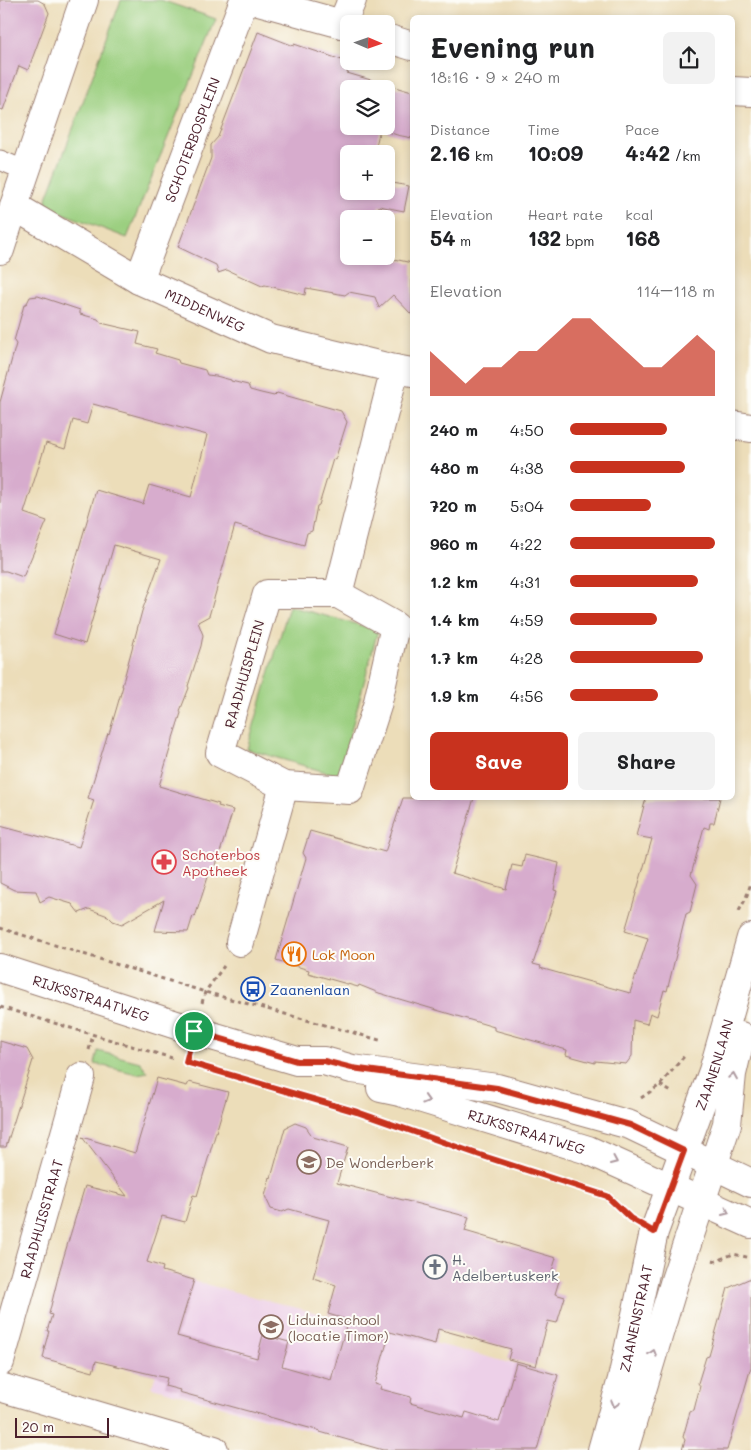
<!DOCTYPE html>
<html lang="en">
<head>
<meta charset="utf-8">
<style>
  :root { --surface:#fff; --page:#f2f2f2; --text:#202124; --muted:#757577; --accent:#c8321e }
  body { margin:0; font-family:Mali,sans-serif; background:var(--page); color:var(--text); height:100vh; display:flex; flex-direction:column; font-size:19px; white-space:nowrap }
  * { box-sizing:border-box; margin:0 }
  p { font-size:16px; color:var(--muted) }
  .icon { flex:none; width:28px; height:28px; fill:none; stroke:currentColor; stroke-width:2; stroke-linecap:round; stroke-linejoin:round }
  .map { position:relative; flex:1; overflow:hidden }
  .sheet { position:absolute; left:410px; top:15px; width:325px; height:785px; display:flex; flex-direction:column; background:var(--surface); border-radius:8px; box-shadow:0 2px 8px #0003 }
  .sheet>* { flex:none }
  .needle { width:32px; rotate:92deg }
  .fabs { position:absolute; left:340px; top:15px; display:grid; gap:10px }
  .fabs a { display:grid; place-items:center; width:55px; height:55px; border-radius:8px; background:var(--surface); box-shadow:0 2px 8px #0003; font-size:25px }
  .scale { position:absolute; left:15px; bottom:12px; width:94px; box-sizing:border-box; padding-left:5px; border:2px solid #4a1f2b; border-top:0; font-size:14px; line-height:18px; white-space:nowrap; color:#4a1f2b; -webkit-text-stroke:4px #fdfcf7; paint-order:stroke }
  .pin { position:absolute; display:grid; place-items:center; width:42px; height:42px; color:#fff; margin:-21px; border:2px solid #fff; border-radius:50%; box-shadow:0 1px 5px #0007 }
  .round { display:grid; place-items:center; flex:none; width:52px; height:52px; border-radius:8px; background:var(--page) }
  .headline { display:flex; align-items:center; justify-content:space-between; height:85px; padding:0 20px }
  h1 { font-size:28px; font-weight:700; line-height:38px }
  .stats { display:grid; grid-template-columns:repeat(3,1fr); gap:8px; height:85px; padding:5px 20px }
  .stats div { display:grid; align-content:center }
  .stats b { font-size:21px; font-weight:700 }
  .stats small { font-size:14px; font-weight:400 }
  .stats p { font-size:14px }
  .chart { height:140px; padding:10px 20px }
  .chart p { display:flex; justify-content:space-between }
  .chart svg { width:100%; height:90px; margin-top:5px; fill:var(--accent); opacity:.7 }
  .cta { display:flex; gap:10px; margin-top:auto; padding:10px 20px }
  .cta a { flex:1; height:58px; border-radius:8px; background:var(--accent); color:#fff; font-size:20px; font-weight:700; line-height:58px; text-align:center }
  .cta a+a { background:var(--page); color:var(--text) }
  ul { padding:0 20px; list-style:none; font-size:16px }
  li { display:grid; grid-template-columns:80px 60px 1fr; align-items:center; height:38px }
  li i { height:12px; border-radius:6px; background:var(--accent) }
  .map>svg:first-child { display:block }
  .built { fill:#edd0e8 }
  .green { fill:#9bcf80; stroke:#727756 }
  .building { fill:#d7accd; fill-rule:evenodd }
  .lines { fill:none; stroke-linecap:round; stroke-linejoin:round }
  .service-casing { stroke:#9b7e72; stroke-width:21 }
  .minor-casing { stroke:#9b7e72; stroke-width:30 }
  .tertiary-casing { stroke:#9b7e72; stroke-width:30 }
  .secondary-casing { stroke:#9b7e72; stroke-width:30 }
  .path { stroke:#9b7e72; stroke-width:3; stroke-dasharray:4 4; stroke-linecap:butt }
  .service { stroke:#fff; stroke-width:19 }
  .minor { stroke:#fff; stroke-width:28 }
  .tertiary { stroke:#fff; stroke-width:28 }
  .secondary { stroke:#fff; stroke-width:28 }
  .oneway { stroke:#ae9aa0 }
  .route-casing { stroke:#fff; stroke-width:10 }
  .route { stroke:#c8321e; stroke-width:6 }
  .labels { text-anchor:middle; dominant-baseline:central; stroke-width:4; stroke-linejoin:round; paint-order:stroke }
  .street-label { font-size:14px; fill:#4a1f2b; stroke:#fdfcf7 }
  .health-label { font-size:14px; fill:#be3a42; stroke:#fdfcf7; text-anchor:start }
  .food-label { font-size:14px; fill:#c56008; stroke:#fdfcf7; text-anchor:start }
  .transit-label { font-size:14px; fill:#164399; stroke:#fdfcf7; text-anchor:start }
  .education-label { font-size:14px; fill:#785e54; stroke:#fdfcf7; text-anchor:start }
  .worship-label { font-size:14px; fill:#5b616d; stroke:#fdfcf7; text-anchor:start }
</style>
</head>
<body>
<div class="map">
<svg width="751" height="1450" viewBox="0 0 751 1450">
  <rect width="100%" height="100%" fill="#fdfcf7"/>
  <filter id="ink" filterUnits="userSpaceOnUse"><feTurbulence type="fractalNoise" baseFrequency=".02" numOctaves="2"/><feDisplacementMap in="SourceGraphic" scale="10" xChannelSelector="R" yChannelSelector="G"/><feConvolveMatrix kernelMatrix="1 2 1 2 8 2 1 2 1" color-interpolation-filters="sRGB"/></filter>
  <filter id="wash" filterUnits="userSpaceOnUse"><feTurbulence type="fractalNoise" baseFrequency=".0096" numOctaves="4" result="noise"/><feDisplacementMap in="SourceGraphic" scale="20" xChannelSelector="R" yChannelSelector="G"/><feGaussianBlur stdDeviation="1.12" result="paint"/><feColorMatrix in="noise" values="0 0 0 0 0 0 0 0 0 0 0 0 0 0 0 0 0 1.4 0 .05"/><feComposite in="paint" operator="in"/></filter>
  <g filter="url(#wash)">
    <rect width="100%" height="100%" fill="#ecddb9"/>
    <polygon class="built" points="185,1279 558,1375 537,1450 380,1450 152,1387"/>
    <g class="green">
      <polygon points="121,0 161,0 216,19 127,238 44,206"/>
      <polygon points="289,606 378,630 339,776 247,749"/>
      <polygon points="98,1051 140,1062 148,1072 137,1074 95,1064"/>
    </g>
    <g id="blocks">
      <g class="building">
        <polygon points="0,0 38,0 45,4 49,13 28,70 19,66 3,110 0,109"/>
        <path d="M 258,32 L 294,46 L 294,44 L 348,62 L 348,63 L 350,64 L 347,73 L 412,92 L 412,138 L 397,135 L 380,129 L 374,154 L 349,154 L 349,191 L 386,191 L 386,182 L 409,186 L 404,211 L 379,206 L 377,219 L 349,219 L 349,256 L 380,256 L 412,263 L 412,315 L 393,295 L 379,308 L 375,297 L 349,292 L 345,295 L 306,288 L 305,295 L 265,285 L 262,286 L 227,270 L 218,273 L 216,265 L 178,247 L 211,158 L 211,145 L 218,137 ZM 349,89 L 386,89 L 386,126 L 349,126 Z"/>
        <polygon points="38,296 80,310 80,314 98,319 101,323 140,332 137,344 157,349 155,353 178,360 179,363 205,370 207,375 216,376 231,380 231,381 248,385 250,390 261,393 274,396 277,393 341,411 347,422 335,460 333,459 319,505 317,506 312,531 307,533 304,545 235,525 209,616 198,622 203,635 201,646 188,686 189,688 180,711 181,713 173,738 173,739 159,786 219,804 218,806 233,810 214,872 210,871 195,917 193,916 188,932 155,931 164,900 122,924 113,921 108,916 89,909 79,913 72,904 49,897 40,902 36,891 14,890 0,883 0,826 79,847 94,800 88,798 108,733 109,734 123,686 122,686 142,611 161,559 114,545 85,644 54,634 96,490 143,504 149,485 191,497 207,435 93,404 87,424 73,420 65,449 46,443 24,513 47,521 23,577 6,571 0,571 0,402 16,344 14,341 24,305 27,303 30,297"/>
        <polygon points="403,798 474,798 452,873 506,889 512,865 522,867 525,855 559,863 554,890 557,891 533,964 541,966 540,968 630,993 648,938 625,931 652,839 636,836 646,798 720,798 714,823 710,823 709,829 704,827 691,875 697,884 690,912 686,914 667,991 664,990 657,1016 650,1013 647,1024 633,1020 632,1056 626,1064 595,1061 595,1063 566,1055 567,1050 494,1030 494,1027 379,993 359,985 358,987 308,973 309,970 276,960 306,858 303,853 310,831 385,852"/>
        <polygon points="0,1041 27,1049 33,1060 6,1147 0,1147"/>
        <polygon points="157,1078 187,1086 189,1082 228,1092 197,1196 193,1195 185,1222 162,1216 147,1262 163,1267 162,1271 194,1280 177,1336 257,1358 263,1335 289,1342 282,1366 331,1380 348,1320 328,1314 336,1285 313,1278 329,1220 289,1209 282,1212 271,1209 265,1196 270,1177 271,1178 285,1128 295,1123 306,1127 313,1137 348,1147 337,1183 469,1217 465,1231 556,1258 550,1278 559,1281 555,1294 565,1297 557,1323 548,1321 536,1366 508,1359 511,1349 438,1329 435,1344 390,1332 375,1384 381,1386 380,1389 411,1397 410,1403 464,1418 466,1412 499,1422 516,1363 558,1375 537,1450 383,1450 320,1432 320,1431 179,1392 180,1390 165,1386 167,1378 96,1361 93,1372 43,1358 45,1349 44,1349 49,1331 47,1331 52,1315 49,1314 60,1269 85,1186 127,1196 82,1137 135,1153"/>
        <polygon points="751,1278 751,1367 727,1450 682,1450 685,1440 683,1437 690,1412 694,1410 700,1386 698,1383 706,1357 709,1356 728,1288"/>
      </g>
    </g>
  </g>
  <g filter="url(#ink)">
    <use href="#blocks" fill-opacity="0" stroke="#9b7e72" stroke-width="1"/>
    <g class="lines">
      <g class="service-casing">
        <polyline id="service" points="0,160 26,171"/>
      </g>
      <g class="minor-casing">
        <g id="minor">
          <polyline points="255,0 349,26"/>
          <polyline points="342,24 352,0"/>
          <polyline points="386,38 412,46"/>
          <polyline points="732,91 751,92"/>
          <path id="s1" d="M 14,206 L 139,280 L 271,339 L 395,369 L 412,372"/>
          <polyline points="0,250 14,206 84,0"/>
          <path id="s2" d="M 139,280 L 244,0"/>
          <polyline points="732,425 751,428"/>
          <polygon points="267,594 338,594 395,626 377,706 350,790 284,786 220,753"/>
          <polyline points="338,594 395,369"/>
          <polyline points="240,942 284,786"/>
          <path id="s3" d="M 0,1362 L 81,1077"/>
          <polyline points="0,1387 214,1450"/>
        </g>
      </g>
      <g class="tertiary-casing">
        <g id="tertiary">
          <path id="s4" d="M 602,1450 L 622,1379 L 654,1232 L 713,1071 L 751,938"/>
          <polyline points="624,1450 675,1280 727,1124 732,1074 741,1036"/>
        </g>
      </g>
      <g class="secondary-casing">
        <g id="secondary">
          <path id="s5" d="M 0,968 L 195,1031 L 297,1061 L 324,1061 L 352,1069 L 497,1088 L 630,1125 L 751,1183"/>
          <path id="s6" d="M 381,1088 L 400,1092 L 588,1150 L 751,1224"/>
        </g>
      </g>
      <g class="path">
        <polyline points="739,911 746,898 751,883"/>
        <polyline points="0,928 205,992 383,1041"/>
        <polyline points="202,1003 205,992 224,966"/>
        <polyline points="0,1007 172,1058"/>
        <polyline points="89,1050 93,1035"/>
        <polyline points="660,1085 673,1093"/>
        <polyline points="291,1092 364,1114"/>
        <polyline points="641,1098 660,1085 686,1054"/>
        <polyline points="384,1121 480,1155 607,1196 628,1216"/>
        <polyline points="713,1260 716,1261 733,1254 751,1258"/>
      </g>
      <use href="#service" class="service"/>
      <use href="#minor" class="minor"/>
      <use href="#tertiary" class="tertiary"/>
      <use href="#secondary" class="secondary"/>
    </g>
    <defs><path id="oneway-chevron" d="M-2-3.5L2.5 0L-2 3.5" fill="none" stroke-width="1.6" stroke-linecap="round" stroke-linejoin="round" transform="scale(1.25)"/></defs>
    <g class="oneway">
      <use href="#oneway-chevron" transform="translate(733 1076) rotate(-81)"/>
      <use href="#oneway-chevron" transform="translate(426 1100) rotate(17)"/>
      <use href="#oneway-chevron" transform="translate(614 1161) rotate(24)"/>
      <use href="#oneway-chevron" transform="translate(726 1212) rotate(25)"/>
      <use href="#oneway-chevron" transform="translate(653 1353) rotate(-73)"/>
      <use href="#oneway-chevron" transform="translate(615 1404) rotate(105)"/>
    </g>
  </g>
  <g class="lines" filter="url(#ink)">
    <g class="route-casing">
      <polygon id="route" points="194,1031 297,1061 324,1061 352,1068 497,1088 630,1125 684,1151 654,1232 630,1218 607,1196 480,1155 357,1112 186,1062"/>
    </g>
    <use href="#route" class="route"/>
  </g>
  <defs>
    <g id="pharmacy-ring" transform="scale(1.25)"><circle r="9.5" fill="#fdfcf7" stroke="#e0444e" stroke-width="1.5"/><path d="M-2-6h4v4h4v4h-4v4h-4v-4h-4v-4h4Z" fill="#e0444e"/></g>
    <g id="restaurant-ring" transform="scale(1.25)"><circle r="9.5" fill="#fdfcf7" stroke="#e8710a" stroke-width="1.5"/><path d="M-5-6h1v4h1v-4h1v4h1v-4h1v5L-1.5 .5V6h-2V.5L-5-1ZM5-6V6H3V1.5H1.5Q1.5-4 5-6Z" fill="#e8710a"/></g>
    <g id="bus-ring" transform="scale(1.25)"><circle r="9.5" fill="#fdfcf7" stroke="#1a4fb4" stroke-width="1.5"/><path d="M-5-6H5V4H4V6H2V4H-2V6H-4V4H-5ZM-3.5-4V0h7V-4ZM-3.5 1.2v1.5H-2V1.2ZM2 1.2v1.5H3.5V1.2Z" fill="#1a4fb4"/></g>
    <g id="school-ring" transform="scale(1.25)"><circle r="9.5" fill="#fdfcf7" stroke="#8d6e63" stroke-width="1.5"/><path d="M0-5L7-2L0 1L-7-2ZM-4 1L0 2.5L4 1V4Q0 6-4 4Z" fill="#8d6e63"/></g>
    <g id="church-ring" transform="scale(1.25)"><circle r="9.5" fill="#fdfcf7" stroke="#6b7280" stroke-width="1.5"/><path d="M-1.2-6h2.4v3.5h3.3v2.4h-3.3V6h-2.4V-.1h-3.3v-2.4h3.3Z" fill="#6b7280"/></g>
  </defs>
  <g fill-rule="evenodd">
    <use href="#pharmacy-ring" x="164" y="862"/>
    <use href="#restaurant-ring" x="294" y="954"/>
    <use href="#bus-ring" x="253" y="989"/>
    <use href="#school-ring" x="309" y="1162"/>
    <use href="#church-ring" x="435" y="1267"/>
    <use href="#school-ring" x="271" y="1327"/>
  </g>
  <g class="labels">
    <g class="street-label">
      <text stroke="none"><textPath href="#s2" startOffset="150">SCHOTERBOSPLEIN</textPath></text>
      <text stroke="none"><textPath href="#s1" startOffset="218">MIDDENWEG</textPath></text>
      <text transform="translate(244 674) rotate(-74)">RAADHUISPLEIN</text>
      <text stroke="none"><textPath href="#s5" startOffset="96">RIJKSSTRAATWEG</textPath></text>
      <text stroke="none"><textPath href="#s4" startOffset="402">ZAANENLAAN</textPath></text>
      <text stroke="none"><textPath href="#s6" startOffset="152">RIJKSSTRAATWEG</textPath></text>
      <text stroke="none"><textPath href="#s3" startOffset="149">RAADHUISSTRAAT</textPath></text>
      <text stroke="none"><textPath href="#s4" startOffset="136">ZAANENSTRAAT</textPath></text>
    </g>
    <g class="health-label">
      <text x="182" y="854">Schoterbos<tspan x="182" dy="16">Apotheek</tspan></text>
    </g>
    <g class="food-label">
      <text x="312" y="954">Lok Moon</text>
    </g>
    <g class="transit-label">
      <text x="270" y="989">Zaanenlaan</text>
    </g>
    <g class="education-label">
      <text x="326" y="1162">De Wonderberk</text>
      <text x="288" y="1319">Liduinaschool<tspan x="288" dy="16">(locatie Timor)</tspan></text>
    </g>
    <g class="worship-label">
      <text x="452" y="1259">H.<tspan x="452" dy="16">Adelbertuskerk</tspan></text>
    </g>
  </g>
</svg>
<div class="fabs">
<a><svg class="needle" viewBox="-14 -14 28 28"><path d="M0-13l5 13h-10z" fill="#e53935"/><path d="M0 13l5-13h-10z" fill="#757577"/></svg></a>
<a><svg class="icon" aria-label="layers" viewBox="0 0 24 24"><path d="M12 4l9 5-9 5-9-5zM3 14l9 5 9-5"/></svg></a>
<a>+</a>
<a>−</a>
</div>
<div class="scale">20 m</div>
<div class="pin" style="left:194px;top:1031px;background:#1e9e55"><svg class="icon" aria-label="arrive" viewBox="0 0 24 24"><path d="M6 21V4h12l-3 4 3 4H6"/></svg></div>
<section class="sheet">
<div class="headline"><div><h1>Evening run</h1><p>18:16 · 9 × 240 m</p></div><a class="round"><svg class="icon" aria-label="share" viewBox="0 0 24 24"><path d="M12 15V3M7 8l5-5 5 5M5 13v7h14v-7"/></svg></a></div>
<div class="stats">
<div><p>Distance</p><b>2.16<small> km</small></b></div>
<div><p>Time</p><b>10:09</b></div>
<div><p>Pace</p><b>4:42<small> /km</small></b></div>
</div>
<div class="stats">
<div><p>Elevation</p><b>54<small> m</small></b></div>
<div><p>Heart rate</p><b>132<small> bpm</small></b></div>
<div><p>kcal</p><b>168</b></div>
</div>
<div class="chart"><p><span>Elevation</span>114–118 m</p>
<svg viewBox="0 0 160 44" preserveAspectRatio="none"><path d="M0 44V22L10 30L20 38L30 30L40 30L50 22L60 22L70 14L80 6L90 6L100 14L110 22L120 30L130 30L140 22L150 14L160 22V44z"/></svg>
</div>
<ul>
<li><b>240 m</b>4:50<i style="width:67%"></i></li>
<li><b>480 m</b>4:38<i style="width:79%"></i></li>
<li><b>720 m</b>5:04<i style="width:56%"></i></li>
<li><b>960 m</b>4:22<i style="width:100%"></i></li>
<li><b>1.2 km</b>4:31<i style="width:88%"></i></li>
<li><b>1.4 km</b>4:59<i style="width:60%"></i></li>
<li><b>1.7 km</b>4:28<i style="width:92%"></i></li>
<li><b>1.9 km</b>4:56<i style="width:61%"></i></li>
</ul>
<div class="cta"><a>Save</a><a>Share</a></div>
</section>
</div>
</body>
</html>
